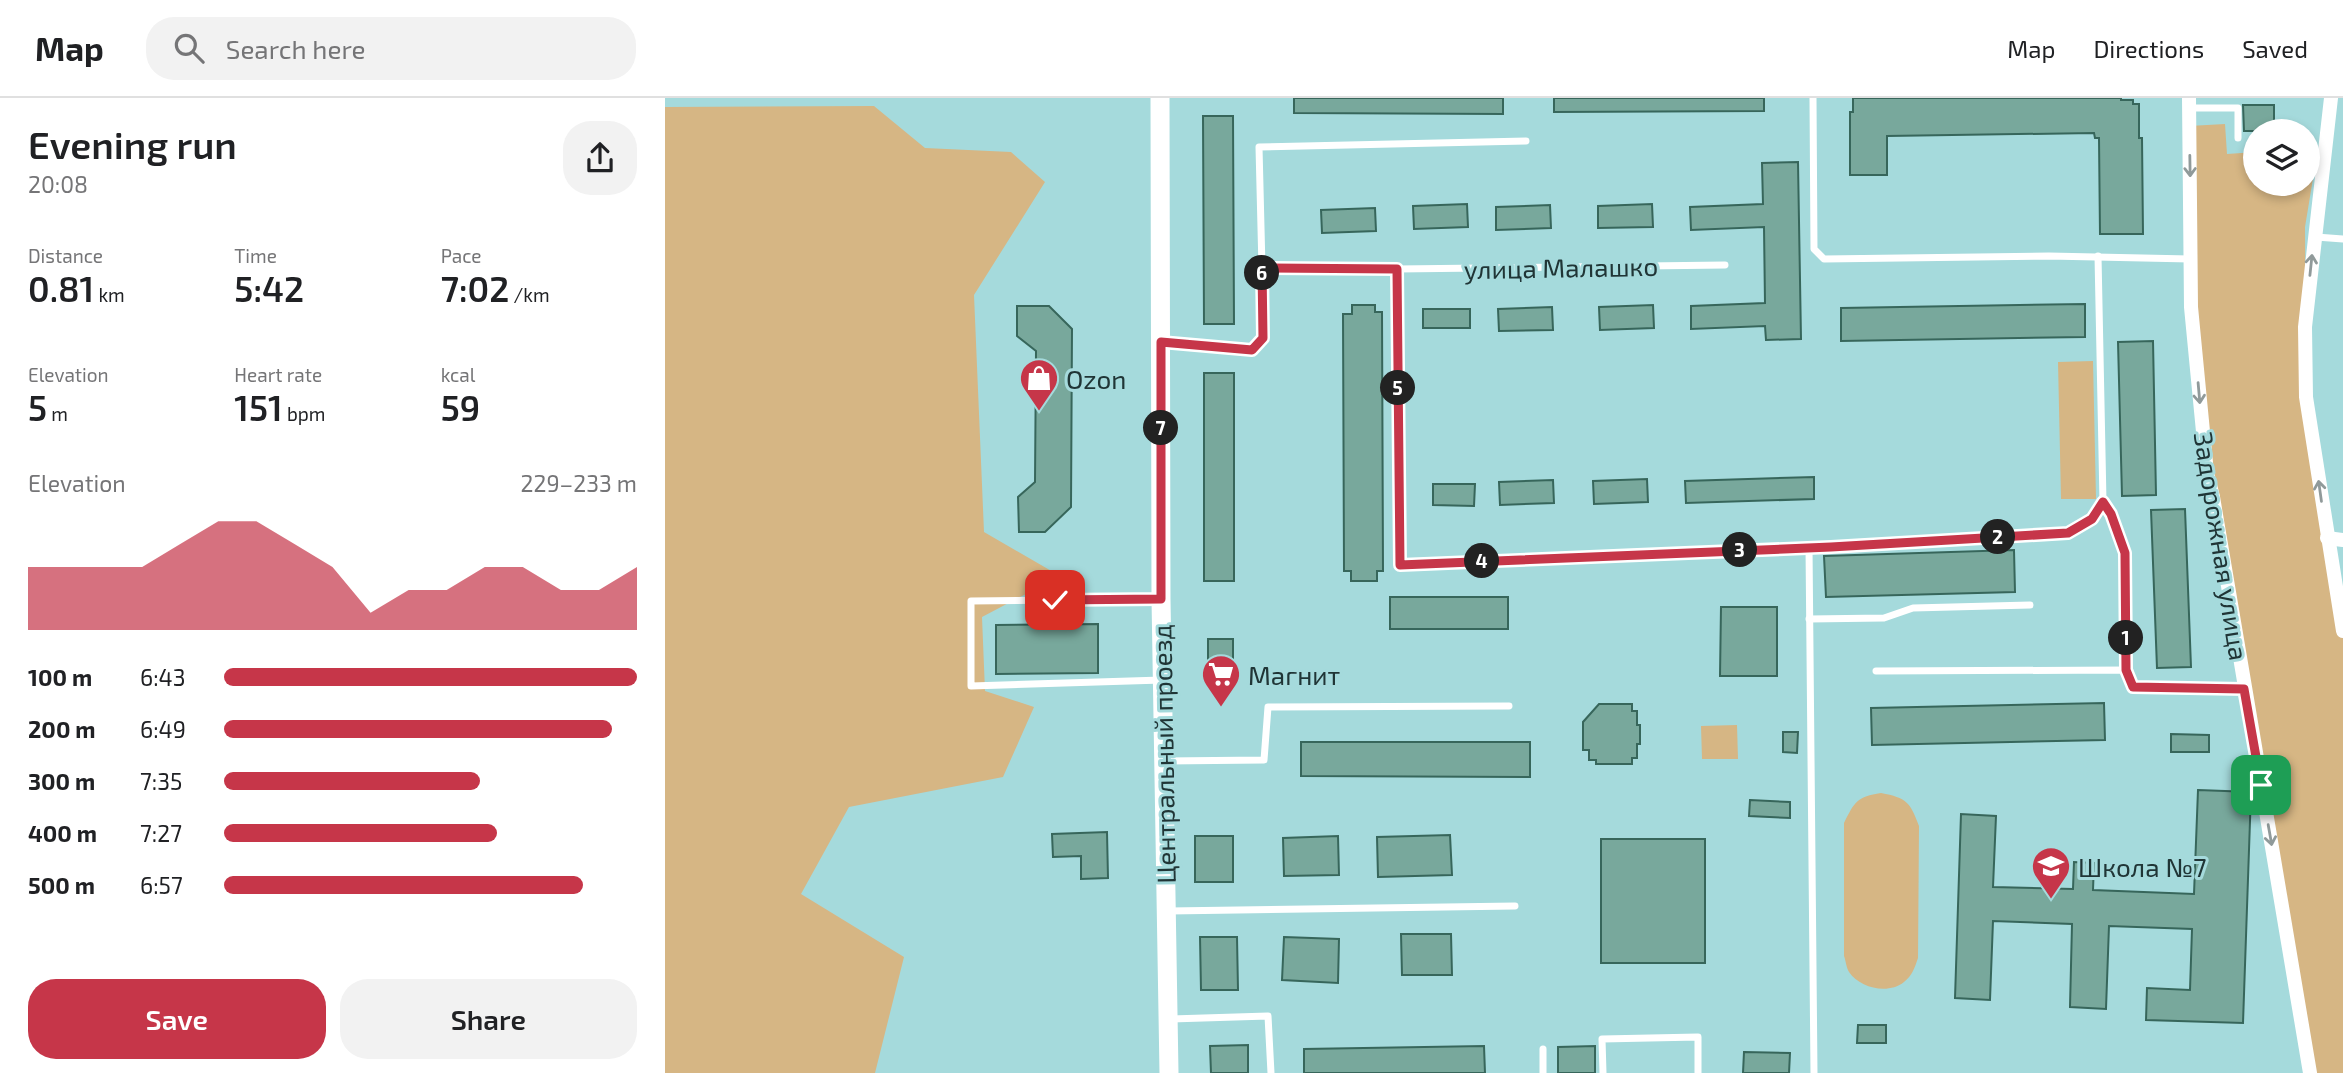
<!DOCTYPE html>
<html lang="en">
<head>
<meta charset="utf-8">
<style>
  :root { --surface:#fff; --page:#f2f2f2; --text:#202124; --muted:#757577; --line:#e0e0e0; --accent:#c63649 }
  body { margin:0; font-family:"Exo 2",sans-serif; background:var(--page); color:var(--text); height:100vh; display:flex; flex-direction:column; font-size:26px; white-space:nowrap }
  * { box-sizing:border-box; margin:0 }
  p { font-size:23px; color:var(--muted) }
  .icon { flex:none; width:38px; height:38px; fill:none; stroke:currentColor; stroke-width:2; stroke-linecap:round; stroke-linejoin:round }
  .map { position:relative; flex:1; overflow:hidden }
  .sheet { display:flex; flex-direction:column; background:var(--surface); width:665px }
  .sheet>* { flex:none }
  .tools { position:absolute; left:1578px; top:21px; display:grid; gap:14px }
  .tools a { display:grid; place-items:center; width:77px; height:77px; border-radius:50%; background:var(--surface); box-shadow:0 4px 10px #0003; font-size:35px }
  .pin { position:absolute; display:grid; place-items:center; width:60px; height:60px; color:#fff; margin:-30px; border-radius:14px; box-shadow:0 4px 10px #0006 }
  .km { position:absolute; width:35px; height:35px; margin:-18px; border-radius:50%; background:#222; color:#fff; font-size:19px; line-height:35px; text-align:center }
  .round { display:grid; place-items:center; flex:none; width:74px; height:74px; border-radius:28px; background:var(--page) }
  .headline { display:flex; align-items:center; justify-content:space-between; height:119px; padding:0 28px }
  h1 { font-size:38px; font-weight:600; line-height:52px }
  .stats { display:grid; grid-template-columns:repeat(3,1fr); gap:10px; height:119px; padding:7px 28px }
  .stats div { display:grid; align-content:center }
  .stats b { font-size:35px; font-weight:600 }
  .stats small { font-size:19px; font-weight:400 }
  .stats p { font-size:19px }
  .chart { height:196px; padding:14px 28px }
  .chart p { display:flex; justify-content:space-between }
  .chart svg { width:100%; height:126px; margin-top:7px; fill:var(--accent); opacity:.7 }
  .button { display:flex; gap:14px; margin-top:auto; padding:14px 28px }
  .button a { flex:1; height:80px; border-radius:28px; background:var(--accent); color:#fff; font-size:28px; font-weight:600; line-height:80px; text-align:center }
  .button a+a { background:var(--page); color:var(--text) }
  ul { padding:0 28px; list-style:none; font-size:23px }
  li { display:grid; grid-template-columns:112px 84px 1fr; align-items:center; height:52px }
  li i { height:18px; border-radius:9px; background:var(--accent) }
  header { display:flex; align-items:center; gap:42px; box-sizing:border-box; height:98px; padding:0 35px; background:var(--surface); border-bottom:2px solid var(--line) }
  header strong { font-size:33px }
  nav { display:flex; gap:38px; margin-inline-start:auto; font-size:24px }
  .search { width:490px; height:63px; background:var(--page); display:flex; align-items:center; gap:18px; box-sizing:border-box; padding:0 24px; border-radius:28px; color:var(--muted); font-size:26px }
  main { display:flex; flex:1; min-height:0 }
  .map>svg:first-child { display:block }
  .green { fill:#d6b684 }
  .building { fill:#78a89c; stroke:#37665b; stroke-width:2 }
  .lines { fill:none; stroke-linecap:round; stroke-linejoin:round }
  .lane { stroke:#fff; stroke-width:7 }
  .street { stroke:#fff; stroke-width:14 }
  .secondary { stroke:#fff; stroke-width:19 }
  .oneway { stroke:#909a9a }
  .route-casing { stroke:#fff; stroke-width:14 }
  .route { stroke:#c63649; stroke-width:9 }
  .labels { text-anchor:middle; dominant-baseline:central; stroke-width:6; stroke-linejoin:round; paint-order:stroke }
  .street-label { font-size:26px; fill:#203536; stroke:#a5dadc }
  .poi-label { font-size:26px; fill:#203536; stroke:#a5dadc; text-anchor:start }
</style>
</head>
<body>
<header>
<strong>Map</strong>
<div class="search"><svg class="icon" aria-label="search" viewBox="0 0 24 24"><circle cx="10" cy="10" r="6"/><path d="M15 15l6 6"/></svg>Search here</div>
<nav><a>Map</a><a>Directions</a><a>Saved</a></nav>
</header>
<main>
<section class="sheet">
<div class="headline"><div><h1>Evening run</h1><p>20:08</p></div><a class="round"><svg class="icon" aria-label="share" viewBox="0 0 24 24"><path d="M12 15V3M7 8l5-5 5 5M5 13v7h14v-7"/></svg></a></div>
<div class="stats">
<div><p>Distance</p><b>0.81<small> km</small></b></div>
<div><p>Time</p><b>5:42</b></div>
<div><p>Pace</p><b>7:02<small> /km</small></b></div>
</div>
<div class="stats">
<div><p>Elevation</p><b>5<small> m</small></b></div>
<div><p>Heart rate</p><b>151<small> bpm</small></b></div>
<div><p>kcal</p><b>59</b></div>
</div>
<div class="chart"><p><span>Elevation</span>229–233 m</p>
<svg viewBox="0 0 160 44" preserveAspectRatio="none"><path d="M0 44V22L10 22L20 22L30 22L40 14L50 6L60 6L70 14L80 22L90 38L100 30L110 30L120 22L130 22L140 30L150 30L160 22V44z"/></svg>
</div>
<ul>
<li><b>100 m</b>6:43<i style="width:100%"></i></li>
<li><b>200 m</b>6:49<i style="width:94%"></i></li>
<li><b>300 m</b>7:35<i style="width:62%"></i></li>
<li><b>400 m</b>7:27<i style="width:66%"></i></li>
<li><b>500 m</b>6:57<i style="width:87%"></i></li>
</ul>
<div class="button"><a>Save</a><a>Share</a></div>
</section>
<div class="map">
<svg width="1678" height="975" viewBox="0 0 1678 975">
  <rect width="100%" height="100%" fill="#a5dadc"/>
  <g class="green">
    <polygon points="209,8 260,50 346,54 380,84 309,197 319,434 395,478 317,519 320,593 369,609 338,679 184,709 136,796 239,859 210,975 0,975 0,9"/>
    <polygon points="1560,26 1562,56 1591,54 1591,86 1643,86 1643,51 1653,50 1640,129 1641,299 1678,528 1678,975 1642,975 1548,399 1526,209 1524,28"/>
    <polygon points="1428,263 1431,401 1396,401 1393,264"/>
    <polygon points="1072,627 1073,661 1037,661 1036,628"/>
    <path d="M 1216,695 C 1242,700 1245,704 1254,728 L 1253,860 C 1250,869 1247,878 1239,884 C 1223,897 1195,890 1184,874 C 1181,869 1181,863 1179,858 L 1179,725 C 1190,703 1192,699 1216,695 Z"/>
  </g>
  <g class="building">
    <polygon points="629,0 838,0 838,16 629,15"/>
    <polygon points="889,0 1099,0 1099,13 889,14"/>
    <polygon points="1188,0 1456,0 1456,2 1468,2 1468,6 1474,6 1474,40 1477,40 1478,136 1435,136 1434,40 1430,40 1429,35 1222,38 1222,77 1185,77 1185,14 1188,14"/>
    <polygon points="1578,7 1609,7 1609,33 1579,33"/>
    <polygon points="538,18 568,18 569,226 539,226"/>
    <polygon points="1133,64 1136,241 1101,242 1100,228 1026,231 1026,208 1100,205 1099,129 1026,132 1025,109 1098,106 1097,65"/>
    <polygon points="802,106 803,129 749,131 748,108"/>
    <polygon points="987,106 988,129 933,130 933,108"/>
    <polygon points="885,107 886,130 831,132 831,109"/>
    <polygon points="710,110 711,133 657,135 656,112"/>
    <polygon points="1420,206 1420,239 1176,243 1176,210"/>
    <polygon points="687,207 710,207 710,214 717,214 718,473 712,473 712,483 686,483 686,473 679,473 678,216 687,216"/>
    <polygon points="988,207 989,230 935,232 934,209"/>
    <polygon points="352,208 384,208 407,231 406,409 380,434 354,434 353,399 370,384 371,253 352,238"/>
    <polygon points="887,209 888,232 834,233 833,211"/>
    <rect x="758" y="211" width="47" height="19"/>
    <polygon points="1488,243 1491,397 1457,398 1453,244"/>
    <rect x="539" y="275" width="30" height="208"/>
    <polygon points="1149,379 1149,401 1021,405 1020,383"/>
    <polygon points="982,381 983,404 929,406 928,383"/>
    <polygon points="888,382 889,405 835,407 834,384"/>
    <polygon points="768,386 810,386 809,408 768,407"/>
    <polygon points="1520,411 1526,569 1492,570 1486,412"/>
    <polygon points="1349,452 1350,494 1161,499 1159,458"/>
    <rect x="725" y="499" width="118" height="32"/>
    <polygon points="1056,509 1112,509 1112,578 1055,578"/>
    <polygon points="433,526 433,575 331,576 331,527"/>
    <rect x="543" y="541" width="25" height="26"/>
    <polygon points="1439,605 1440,642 1207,647 1206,610"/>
    <polygon points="934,606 967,606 967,613 972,613 972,627 975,627 975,646 972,646 972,660 967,660 967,666 931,666 931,662 924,662 924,652 918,652 918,624"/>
    <polygon points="1118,634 1133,634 1132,655 1118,654"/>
    <polygon points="1506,636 1544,637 1544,654 1506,654"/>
    <polygon points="636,644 865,644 865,679 636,678"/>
    <polygon points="1533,692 1586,694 1578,925 1481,922 1482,890 1525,892 1527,831 1444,828 1441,911 1405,909 1407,826 1328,823 1325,902 1290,900 1296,716 1331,718 1328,789 1408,791 1409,764 1429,765 1428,792 1529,796"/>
    <polygon points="1085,702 1125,704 1125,720 1084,718"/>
    <polygon points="442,734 443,780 416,781 416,758 388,759 387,736"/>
    <polygon points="785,737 787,777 713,779 712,739"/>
    <rect x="530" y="738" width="38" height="46"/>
    <polygon points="673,738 674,777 619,778 618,740"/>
    <rect x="936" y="741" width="104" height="124"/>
    <polygon points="736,836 786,836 787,877 737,877"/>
    <polygon points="535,839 572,839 573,892 536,892"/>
    <polygon points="619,839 674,841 673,885 617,882"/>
    <polygon points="1193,927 1221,927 1221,945 1192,945"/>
    <polygon points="583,947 583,975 546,975 545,948"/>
    <polygon points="819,948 820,975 639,975 639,951"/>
    <polygon points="930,948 930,975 893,975 893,949"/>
    <polygon points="1079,954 1125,955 1124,975 1078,975"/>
  </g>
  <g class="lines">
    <g class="lane">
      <polyline points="1148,0 1149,151 1159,161 1384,158 1525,161"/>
      <polyline points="1525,10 1573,10 1573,40"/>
      <polyline points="1651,139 1678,141"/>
      <polyline points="1433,158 1438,404 1445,416 1460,455 1461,572"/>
      <polyline points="597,170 594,49 861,43"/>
      <polyline points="732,171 735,467 1166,448 1403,435 1427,421 1438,404"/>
      <polyline points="496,244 587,252 598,240 597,170 732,171 1060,167"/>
      <polyline points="1144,449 1149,975"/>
      <polyline points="494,501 306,503 306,588 497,582"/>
      <polyline points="1144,521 1219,520 1248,510 1365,507"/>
      <polyline points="1211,573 1461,572 1468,589 1579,591"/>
      <polyline points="500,663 599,662 603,609 844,608"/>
      <polyline points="504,813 850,808"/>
      <polyline points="506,921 603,918 606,975"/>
      <polyline points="878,951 878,975"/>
      <polyline points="938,975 937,941 1033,939 1033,975"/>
    </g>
    <g class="street">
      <polyline points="1524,0 1526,209 1542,375 1548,399 1645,975"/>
      <polyline points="1666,0 1640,229 1641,299 1678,533"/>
      <polyline points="1662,440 1678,442"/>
    </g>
    <polyline class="secondary" points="495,0 496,501 504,975"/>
  </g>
  <defs><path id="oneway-shaft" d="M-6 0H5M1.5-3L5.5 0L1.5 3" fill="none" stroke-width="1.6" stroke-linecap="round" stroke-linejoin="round" transform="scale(1.75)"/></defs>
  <g class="oneway">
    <use href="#oneway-shaft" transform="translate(1525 68) rotate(89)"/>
    <use href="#oneway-shaft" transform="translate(1646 167) rotate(-84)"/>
    <use href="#oneway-shaft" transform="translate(1534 295) rotate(85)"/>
    <use href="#oneway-shaft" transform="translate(1655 393) rotate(-98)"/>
    <use href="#oneway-shaft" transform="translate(1605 737) rotate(80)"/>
  </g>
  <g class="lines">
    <g class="route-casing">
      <polyline id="route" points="390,502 496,501 496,244 587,252 598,240 597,170 732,171 735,467 1166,449 1403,435 1427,421 1438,404 1446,416 1460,455 1461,572 1468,589 1579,591 1596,687"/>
    </g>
    <use href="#route" class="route"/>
  </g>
  <defs>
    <g id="shop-pin" transform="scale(2.0125)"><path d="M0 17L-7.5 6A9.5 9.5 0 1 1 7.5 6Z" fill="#c63649" stroke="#a5dadc"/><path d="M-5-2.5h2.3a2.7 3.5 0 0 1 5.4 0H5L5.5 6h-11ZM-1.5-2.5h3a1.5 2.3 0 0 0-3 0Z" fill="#fff"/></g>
    <g id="supermarket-pin" transform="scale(2.0125)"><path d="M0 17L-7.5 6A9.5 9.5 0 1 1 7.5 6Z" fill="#c63649" stroke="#a5dadc"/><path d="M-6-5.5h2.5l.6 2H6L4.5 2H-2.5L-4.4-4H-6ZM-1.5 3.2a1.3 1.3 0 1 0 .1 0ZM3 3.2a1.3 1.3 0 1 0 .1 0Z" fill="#fff"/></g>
    <g id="school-pin" transform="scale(2.0125)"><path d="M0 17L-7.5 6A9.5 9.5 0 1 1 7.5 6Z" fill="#c63649" stroke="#a5dadc"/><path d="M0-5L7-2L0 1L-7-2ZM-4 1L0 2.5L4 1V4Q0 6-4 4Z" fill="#fff"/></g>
  </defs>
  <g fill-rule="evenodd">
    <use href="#shop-pin" x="374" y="280"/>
    <use href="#supermarket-pin" x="556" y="576"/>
    <use href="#school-pin" x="1386" y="768"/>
  </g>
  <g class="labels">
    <g class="street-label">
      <text transform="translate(896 169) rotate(-1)">улица Малашко</text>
      <text transform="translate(1557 448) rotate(81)">Задорожная улица</text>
      <text transform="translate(498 656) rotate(-91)">Центральный проезд</text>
    </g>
    <g class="poi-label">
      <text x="401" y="280">Ozon</text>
      <text x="583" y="576">Магнит</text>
      <text x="1413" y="768">Школа №7</text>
    </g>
  </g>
</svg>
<div class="tools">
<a><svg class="icon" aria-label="layers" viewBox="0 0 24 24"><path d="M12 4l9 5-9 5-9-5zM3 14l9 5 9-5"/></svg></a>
</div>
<div class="pin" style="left:1596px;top:687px;background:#1e9e55"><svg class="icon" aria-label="arrive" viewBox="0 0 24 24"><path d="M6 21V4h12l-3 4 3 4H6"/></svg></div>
<div class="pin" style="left:390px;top:502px;background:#d93025"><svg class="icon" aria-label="check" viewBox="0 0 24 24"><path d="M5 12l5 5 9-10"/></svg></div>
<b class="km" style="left:1461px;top:540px">1</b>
<b class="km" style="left:1333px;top:439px">2</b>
<b class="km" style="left:1075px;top:452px">3</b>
<b class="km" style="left:817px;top:463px">4</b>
<b class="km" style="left:733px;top:290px">5</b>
<b class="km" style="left:597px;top:175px">6</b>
<b class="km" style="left:496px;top:330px">7</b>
</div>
</main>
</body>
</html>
